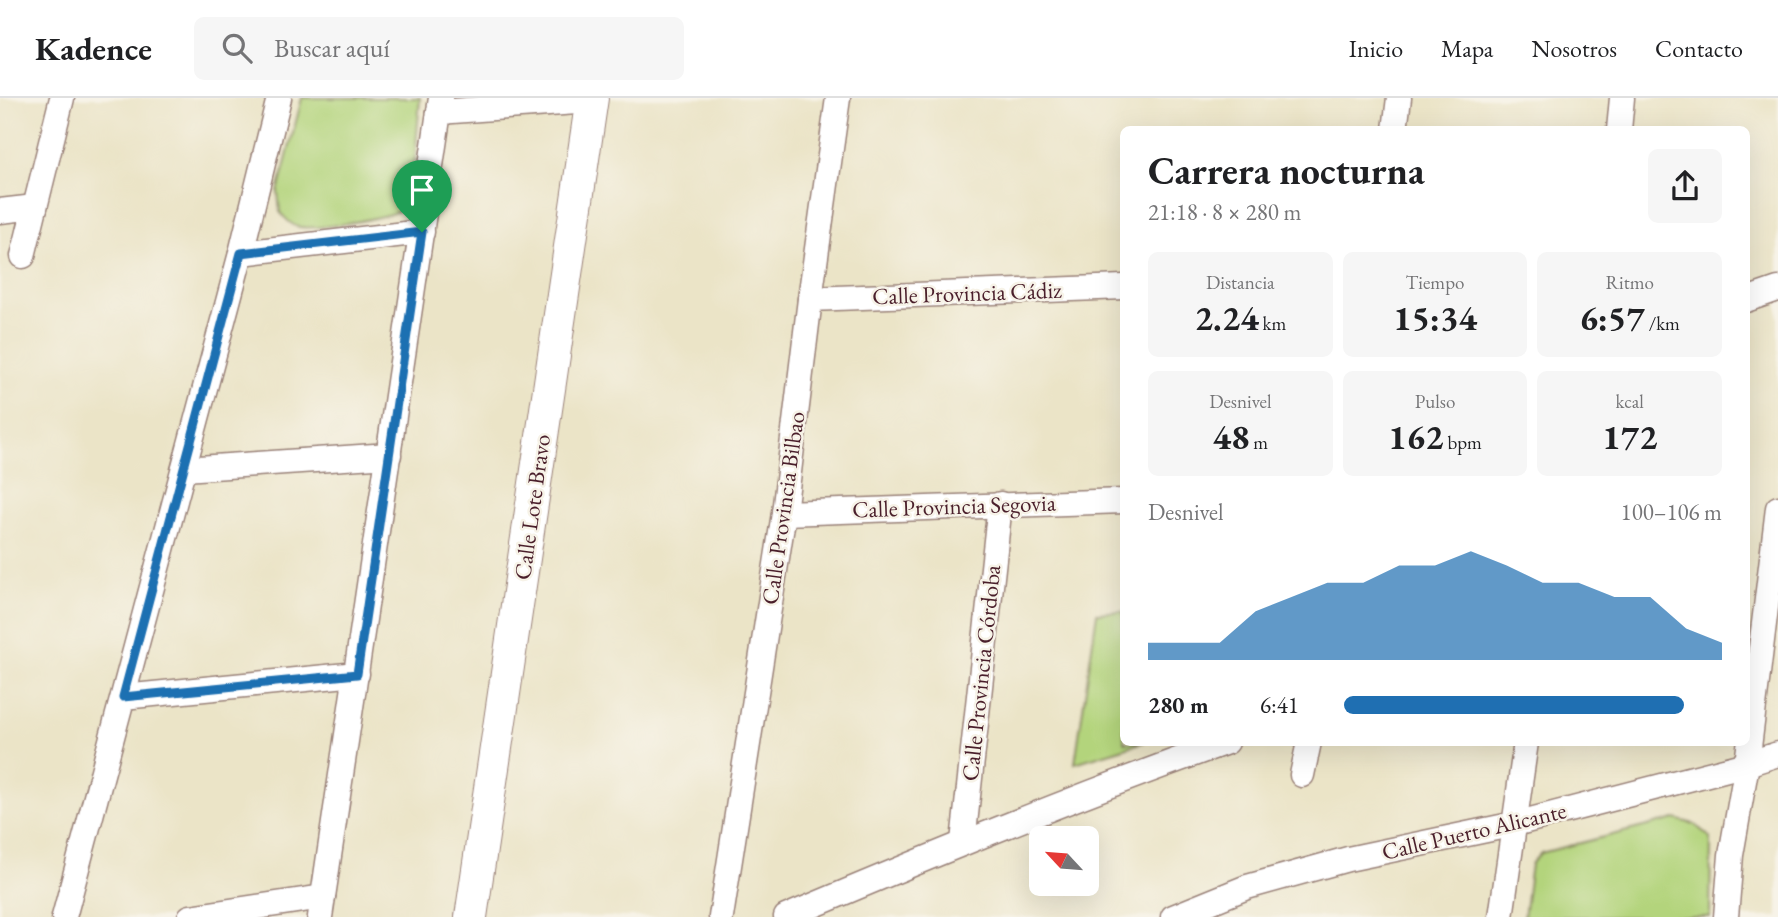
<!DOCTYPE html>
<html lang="es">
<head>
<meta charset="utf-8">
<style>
  :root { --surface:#fff; --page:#f6f6f6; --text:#202124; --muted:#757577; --line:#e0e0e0; --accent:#1f6fb2 }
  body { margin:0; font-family:"EB Garamond",serif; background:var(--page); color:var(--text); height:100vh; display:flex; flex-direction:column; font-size:26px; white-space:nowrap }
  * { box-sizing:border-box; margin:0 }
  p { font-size:23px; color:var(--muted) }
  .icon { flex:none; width:38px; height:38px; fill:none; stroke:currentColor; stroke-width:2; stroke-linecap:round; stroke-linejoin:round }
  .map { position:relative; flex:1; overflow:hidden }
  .panel { position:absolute; left:1120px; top:28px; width:630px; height:620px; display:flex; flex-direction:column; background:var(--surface); border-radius:10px; box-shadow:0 7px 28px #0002 }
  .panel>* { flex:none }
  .needle { width:46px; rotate:296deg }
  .controls { position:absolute; left:1029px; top:728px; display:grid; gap:14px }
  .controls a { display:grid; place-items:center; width:70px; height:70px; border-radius:10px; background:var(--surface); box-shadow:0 7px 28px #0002; font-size:35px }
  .pin { position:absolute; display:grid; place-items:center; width:60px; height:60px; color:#fff; margin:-72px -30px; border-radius:50% 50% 50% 0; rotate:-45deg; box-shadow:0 0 7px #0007 }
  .pin .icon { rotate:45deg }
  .round { display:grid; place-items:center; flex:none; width:74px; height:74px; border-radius:10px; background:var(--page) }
  .headline { display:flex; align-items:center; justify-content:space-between; height:119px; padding:0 28px }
  h1 { font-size:38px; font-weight:700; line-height:52px }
  .metrics { display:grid; grid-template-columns:repeat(3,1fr); gap:10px; height:119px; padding:7px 28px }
  .metrics div { display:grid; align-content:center; border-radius:10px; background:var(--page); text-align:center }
  .metrics b { font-size:35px; font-weight:700 }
  .metrics small { font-size:19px; font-weight:400 }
  .metrics p { font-size:19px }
  .chart { height:196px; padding:14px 28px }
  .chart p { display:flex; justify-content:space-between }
  .chart svg { width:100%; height:126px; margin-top:7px; fill:var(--accent); opacity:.7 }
  ul { padding:0 28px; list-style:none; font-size:23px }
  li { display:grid; grid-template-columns:112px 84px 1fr; align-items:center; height:52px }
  li i { height:18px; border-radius:9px; background:var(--accent) }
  header { display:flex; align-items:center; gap:42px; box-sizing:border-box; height:98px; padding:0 35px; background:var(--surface); border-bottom:2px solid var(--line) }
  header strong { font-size:33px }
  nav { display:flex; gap:38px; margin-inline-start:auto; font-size:24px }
  .search { width:490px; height:63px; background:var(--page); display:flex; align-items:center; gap:18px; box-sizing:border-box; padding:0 24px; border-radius:10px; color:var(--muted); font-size:26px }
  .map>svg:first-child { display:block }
  .green { fill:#b3d47c; stroke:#7e7a54; stroke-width:2 }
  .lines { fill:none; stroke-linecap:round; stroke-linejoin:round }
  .minor-casing { stroke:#9a8279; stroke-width:27 }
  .tertiary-casing { stroke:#9a8279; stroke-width:34 }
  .minor { stroke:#fff; stroke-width:24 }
  .tertiary { stroke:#fff; stroke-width:32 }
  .route-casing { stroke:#fff; stroke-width:14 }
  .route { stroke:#1f6fb2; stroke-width:9 }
  .labels { text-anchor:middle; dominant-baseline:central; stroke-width:5; stroke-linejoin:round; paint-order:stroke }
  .street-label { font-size:23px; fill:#4a1f2b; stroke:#f7f3e8 }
</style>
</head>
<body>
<header>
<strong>Kadence</strong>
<div class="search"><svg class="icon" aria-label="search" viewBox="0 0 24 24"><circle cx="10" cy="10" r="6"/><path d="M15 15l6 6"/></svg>Buscar aquí</div>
<nav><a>Inicio</a><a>Mapa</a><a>Nosotros</a><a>Contacto</a></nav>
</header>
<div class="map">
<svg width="1778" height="819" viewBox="0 0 1778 819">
  <rect width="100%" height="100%" fill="#f7f3e8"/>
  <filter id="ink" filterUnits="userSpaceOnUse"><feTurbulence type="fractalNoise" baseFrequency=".0143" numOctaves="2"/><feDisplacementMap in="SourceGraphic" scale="14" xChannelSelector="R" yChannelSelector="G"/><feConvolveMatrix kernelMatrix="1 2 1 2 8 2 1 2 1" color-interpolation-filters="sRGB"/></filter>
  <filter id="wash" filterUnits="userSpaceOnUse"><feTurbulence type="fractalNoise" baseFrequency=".00686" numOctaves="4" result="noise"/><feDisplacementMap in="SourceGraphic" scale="28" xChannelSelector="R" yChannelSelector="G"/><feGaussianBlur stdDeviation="1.57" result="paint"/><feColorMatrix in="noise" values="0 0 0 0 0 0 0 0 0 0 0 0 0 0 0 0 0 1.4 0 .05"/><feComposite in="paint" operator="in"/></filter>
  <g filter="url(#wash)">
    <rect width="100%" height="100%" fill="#ebe4c7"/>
    <g class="green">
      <path d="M 302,0 L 420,0 L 413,84 L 399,113 C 380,120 313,134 296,128 C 290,126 284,119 280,114 L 278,94 Z"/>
      <polygon points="1123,513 1124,644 1144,644 1075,665 1097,515"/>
      <polygon points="1675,721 1694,726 1711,740 1710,819 1524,819 1531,766 1541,755"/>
    </g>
  </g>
  <g filter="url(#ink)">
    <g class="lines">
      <g class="minor-casing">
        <g id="minor">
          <polyline points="439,14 591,3"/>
          <polyline points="1395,32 1399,0"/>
          <polyline points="1619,32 1622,0"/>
          <polyline points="0,113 35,109"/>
          <polyline points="241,155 422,134"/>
          <polyline points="23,158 62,0"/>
          <polyline points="810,201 1124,189"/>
          <polyline points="1746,202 1778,191"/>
          <polyline points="184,371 389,357"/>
          <polyline points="784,415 1124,403"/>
          <polyline points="123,599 357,576"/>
          <polyline points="1302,677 1309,644"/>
          <polyline points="963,744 1000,406"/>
          <polyline points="64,819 241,155 279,0"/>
          <polyline points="190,819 323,799"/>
          <polyline points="320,819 441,0"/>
          <polyline points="721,819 784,415 810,201 838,0"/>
          <path d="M 786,819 C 932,757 1078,697 1227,644"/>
          <polyline points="1173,819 1247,789 1348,761 1515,726 1747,666 1778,656"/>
          <polyline points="1501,819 1526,644"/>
          <polyline points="1726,819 1731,757 1747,666 1778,410"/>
        </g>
      </g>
      <g class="tertiary-casing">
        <polyline id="tertiary" points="471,819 592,0"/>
      </g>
      <use href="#minor" class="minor"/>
      <use href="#tertiary" class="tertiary"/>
    </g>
  </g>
  <g class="lines" filter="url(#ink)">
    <g class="route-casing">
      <polygon id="route" points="422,134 357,576 123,599 241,155"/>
    </g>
    <use href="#route" class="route"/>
  </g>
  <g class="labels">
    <g class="street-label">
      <text transform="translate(967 195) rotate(-2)">Calle Provincia Cádiz</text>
      <text transform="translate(954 408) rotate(-2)">Calle Provincia Segovia</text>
      <text transform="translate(532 409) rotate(-82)">Calle Lote Bravo</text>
      <text transform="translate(783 410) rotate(-82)">Calle Provincia Bilbao</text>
      <text transform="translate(981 575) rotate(-84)">Calle Provincia Córdoba</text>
      <text transform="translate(1474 733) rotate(-13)">Calle Puerto Alicante</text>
    </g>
  </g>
</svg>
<div class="controls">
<a><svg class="needle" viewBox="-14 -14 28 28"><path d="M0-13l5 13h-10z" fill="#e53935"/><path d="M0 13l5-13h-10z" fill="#757577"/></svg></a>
</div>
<div class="pin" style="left:422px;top:134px;background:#1e9e55"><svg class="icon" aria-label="arrive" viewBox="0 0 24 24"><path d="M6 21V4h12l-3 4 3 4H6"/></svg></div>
<section class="panel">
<div class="headline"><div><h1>Carrera nocturna</h1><p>21:18 · 8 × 280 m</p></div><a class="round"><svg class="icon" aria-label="share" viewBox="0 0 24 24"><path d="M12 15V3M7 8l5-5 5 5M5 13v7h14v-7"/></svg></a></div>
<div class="metrics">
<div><p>Distancia</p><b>2.24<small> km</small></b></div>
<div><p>Tiempo</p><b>15:34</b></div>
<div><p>Ritmo</p><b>6:57<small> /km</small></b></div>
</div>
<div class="metrics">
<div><p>Desnivel</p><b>48<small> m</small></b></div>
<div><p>Pulso</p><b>162<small> bpm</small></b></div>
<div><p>kcal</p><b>172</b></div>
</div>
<div class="chart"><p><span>Desnivel</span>100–106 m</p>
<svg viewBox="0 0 160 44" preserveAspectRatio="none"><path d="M0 44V38L10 38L20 38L30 27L40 22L50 17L60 17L70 11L80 11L90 6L100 11L110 17L120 17L130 22L140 22L150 33L160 38V44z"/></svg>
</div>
<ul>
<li><b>280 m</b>6:41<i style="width:90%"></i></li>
</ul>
</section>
</div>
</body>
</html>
